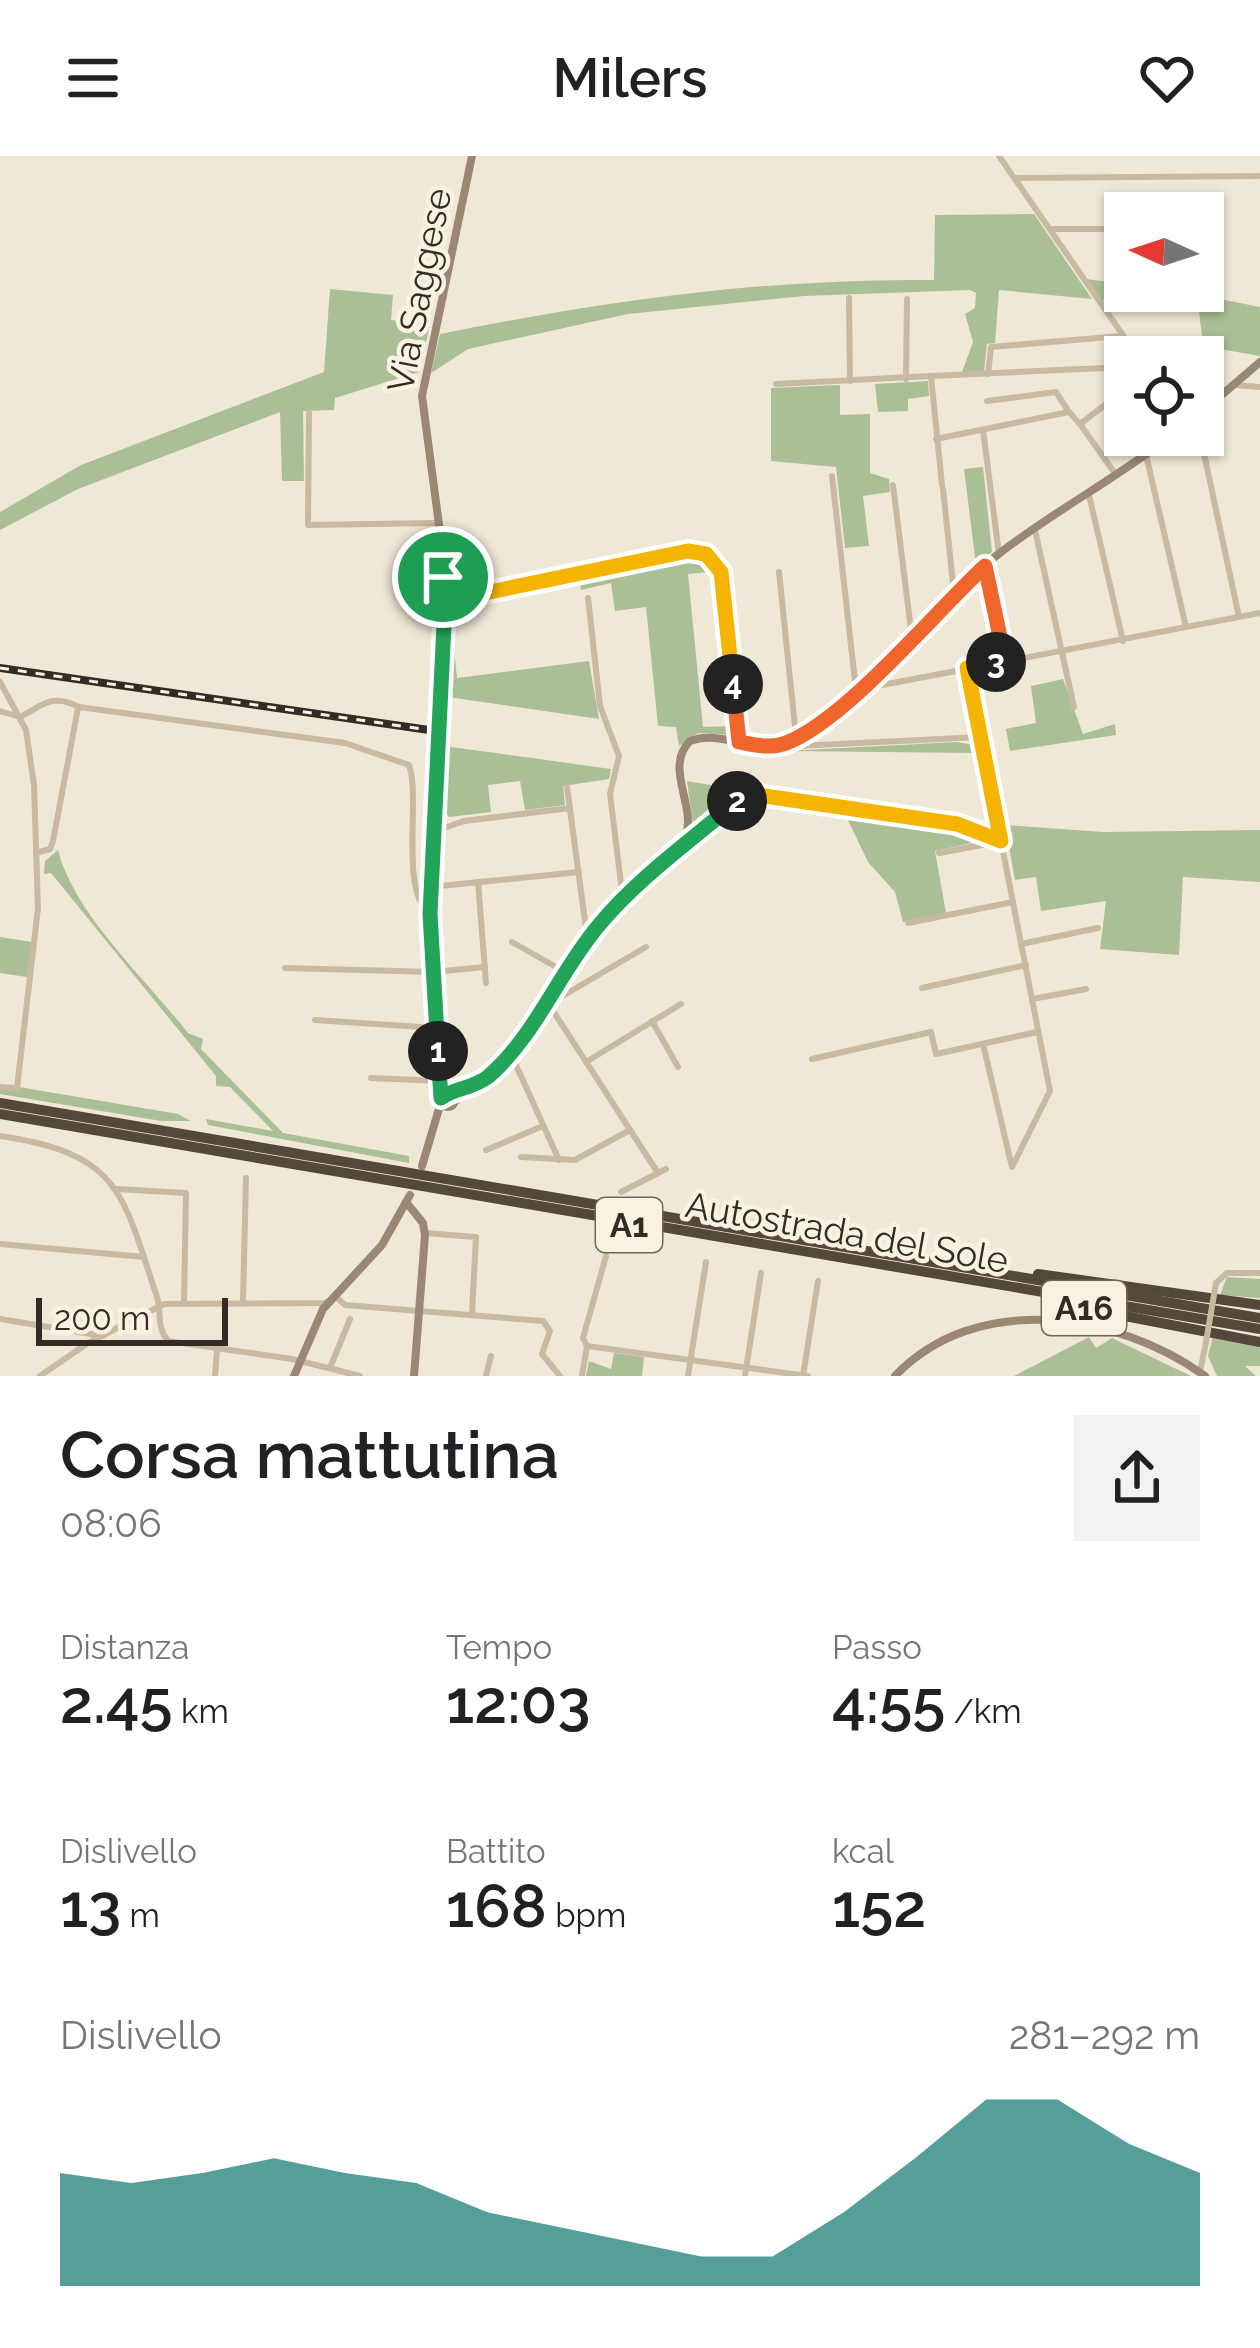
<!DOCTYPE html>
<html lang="it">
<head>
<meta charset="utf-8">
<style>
  :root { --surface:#fff; --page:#f2f2f2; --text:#202124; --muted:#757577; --accent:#0f766e }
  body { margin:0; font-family:Raleway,sans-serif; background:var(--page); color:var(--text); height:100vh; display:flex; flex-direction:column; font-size:45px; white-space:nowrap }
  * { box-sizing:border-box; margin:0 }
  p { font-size:39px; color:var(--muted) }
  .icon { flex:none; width:66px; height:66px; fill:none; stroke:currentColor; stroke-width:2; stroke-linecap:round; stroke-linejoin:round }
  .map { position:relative; height:1220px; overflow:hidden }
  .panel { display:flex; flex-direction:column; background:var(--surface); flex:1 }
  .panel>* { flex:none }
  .needle { width:78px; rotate:273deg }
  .tools { position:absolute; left:1104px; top:36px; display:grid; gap:24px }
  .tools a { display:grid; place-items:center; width:120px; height:120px; border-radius:0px; background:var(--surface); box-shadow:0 3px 9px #0004; font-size:60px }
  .scale { position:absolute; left:36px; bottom:30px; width:192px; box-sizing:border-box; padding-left:12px; border:6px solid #332b24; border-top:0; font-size:33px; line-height:42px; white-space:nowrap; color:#332b24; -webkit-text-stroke:9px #f9f1e2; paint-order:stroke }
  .pin { position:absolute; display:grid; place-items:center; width:102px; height:102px; color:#fff; margin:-51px; border:6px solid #fff; border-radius:50%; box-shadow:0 3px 12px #0007 }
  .km { position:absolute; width:60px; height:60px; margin:-30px; border-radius:50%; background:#222; color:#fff; font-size:33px; line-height:60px; text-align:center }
  .round { display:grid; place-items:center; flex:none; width:126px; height:126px; border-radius:0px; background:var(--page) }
  .summary { display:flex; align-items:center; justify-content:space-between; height:204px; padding:0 60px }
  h1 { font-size:66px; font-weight:600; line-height:90px }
  .figures { display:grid; grid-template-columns:repeat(3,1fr); gap:18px; height:204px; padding:12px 60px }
  .figures div { display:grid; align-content:center }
  .figures b { font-size:60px; font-weight:600 }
  .figures small { font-size:33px; font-weight:400 }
  .figures p { font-size:33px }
  .chart { height:336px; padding:24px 60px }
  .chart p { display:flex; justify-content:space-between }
  .chart svg { width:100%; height:216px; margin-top:12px; fill:var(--accent); opacity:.7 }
  header { display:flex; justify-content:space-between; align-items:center; height:156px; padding:0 60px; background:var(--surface); font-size:54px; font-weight:600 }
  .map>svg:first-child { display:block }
  .green { fill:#abbf96 }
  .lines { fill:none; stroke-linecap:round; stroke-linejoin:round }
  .minor { stroke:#c8b9a2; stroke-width:6 }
  .secondary { stroke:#9b8874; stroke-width:8 }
  .motorway { stroke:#54473b; stroke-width:10 }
  .rail-casing { stroke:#332b24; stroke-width:8 }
  .rail { stroke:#f9f1e2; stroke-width:3; stroke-dasharray:9; stroke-linecap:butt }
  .minor-bridge { stroke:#c8b9a2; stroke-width:6 }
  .split-1-casing { stroke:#fff; stroke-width:24 }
  .split-2-casing { stroke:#fff; stroke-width:24 }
  .split-3-casing { stroke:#fff; stroke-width:24 }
  .split-4-casing { stroke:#fff; stroke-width:24 }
  .split-5-casing { stroke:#fff; stroke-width:24 }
  .split-1 { stroke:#22a559; stroke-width:15 }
  .split-2 { stroke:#22a559; stroke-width:15 }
  .split-3 { stroke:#f5b400; stroke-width:15 }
  .split-4 { stroke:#f0652b; stroke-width:15 }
  .split-5 { stroke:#f5b400; stroke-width:15 }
  .labels { text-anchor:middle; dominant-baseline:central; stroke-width:9; stroke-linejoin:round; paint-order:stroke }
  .shield { fill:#f9f1e2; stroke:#6e665d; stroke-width:3 }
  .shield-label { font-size:33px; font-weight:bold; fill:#332b24 }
  .street-label { font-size:36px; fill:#332b24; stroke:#f9f1e2 }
</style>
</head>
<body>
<header><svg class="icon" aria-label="menu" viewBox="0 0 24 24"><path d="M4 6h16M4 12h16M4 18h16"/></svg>Milers<svg class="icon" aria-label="heart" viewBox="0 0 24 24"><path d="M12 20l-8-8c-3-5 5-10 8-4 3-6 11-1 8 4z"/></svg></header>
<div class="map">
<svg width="1260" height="1220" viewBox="0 0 1260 1220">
  <rect width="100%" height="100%" fill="#f0e8d6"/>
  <g class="green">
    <path d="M 1034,58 L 1092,143 L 999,134 L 995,187 L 987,188 L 984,215 L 962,216 L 973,186 L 965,158 L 975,152 L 976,137 L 970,134 L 804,140 L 628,158 L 468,193 L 431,217 L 440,178 C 605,145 766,122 934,124 L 935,59 Z"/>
    <polygon points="1086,123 1125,128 1125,135 1180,135 1260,151 1260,200 1203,190 1199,155 1099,144"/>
    <polygon points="330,133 393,139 391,164 430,169 419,216 335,242 334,254 303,255 304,325 282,325 280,256 78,333 0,374 0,356 81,309 324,216"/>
    <polygon points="928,225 929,240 908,243 908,255 878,256 875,228"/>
    <polygon points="840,229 840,259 870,258 870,317 889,323 890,336 863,340 869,390 845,392 836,311 771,305 771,232"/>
    <polygon points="983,311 992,396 976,409 964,313"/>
    <polygon points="690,401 706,405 716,415 688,418 703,571 734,570 731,579 698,577 679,590 676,571 658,570 646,451 615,455 611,427 581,434 579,422"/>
    <polygon points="450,454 457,522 589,505 599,563 448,541"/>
    <polygon points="1063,523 1083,578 1115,568 1116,579 1010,595 1006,573 1036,567 1031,530"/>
    <polygon points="957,586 975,589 977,597 785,595"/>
    <polygon points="444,590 611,613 609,623 563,630 565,649 525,654 520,625 488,629 491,656 449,661 441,651"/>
    <polygon points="687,625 740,634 694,676"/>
    <polygon points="846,660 954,674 986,684 935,695 946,757 903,766 895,736 868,706"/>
    <polygon points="1005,669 1103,676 1260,674 1260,726 1183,721 1179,799 1100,793 1106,745 1041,755 1036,721 1015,724"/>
    <path d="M 58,694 C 74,758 145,822 188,877 L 203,883 L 201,893 L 283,977 L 409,1000 L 409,1007 L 208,969 L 206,963 L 273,975 L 230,931 L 216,930 L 216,920 L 51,717 L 44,718 L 45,705 Z"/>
    <polygon points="0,781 32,786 27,821 0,817"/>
    <polygon points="19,931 178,958 191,965 161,965 0,938 0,932"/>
    <polygon points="1227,1121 1260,1123 1260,1142 1220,1139"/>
    <polygon points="1213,1180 1260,1188 1260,1210 1245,1210 1256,1220 1217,1220 1208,1200"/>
    <polygon points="1089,1181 1096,1192 1112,1182 1191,1220 1014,1220"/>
    <polygon points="614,1197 644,1201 642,1220 586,1220 589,1205 611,1213"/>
  </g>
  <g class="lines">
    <g class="minor">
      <polyline points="999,0 1138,201"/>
      <polyline points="1015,22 1260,20"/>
      <polyline points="1051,73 1125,73"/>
      <polyline points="849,142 850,225"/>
      <polyline points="988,218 991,191 1121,180"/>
      <polyline points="931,220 1125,211"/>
      <polyline points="906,223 907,143"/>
      <polyline points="776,228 931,220 942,329"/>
      <polyline points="1234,229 1260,231"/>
      <polyline points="987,245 1056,236 1069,256"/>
      <polyline points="309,257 308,369 436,367"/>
      <polyline points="1080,268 1116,319"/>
      <polyline points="983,274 999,398"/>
      <polyline points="1200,279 1239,461"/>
      <polyline points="936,283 1069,256 1080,268 1122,236 1125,239"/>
      <polyline points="1146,299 1186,471"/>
      <polyline points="832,320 856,534 1260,457"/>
      <polyline points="893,329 912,482"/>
      <polyline points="943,333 954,437"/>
      <polyline points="1089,339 1123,485"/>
      <polyline points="1035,374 1074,551"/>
      <polyline points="985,410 1005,504"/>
      <polyline points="779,416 797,590 981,581"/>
      <polyline points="588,442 600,550 619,600 610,638 623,744"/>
      <polyline points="451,444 688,395 706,398 721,416 739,586"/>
      <polyline points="967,512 1050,935 1012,1011 983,888"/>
      <path d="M 0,555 L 20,561 C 43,549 52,537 79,551 L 345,587 L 409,609 C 421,642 399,735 430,758"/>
      <polyline points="567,631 587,780"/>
      <polyline points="433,676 464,665 570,652"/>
      <polyline points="683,687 751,638 957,668 1001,685"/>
      <polyline points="36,697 50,693 53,685 78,552"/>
      <polyline points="939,697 998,686"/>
      <polyline points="478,726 486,827"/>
      <polyline points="430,731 579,716"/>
      <polyline points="908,767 1013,746"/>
      <polyline points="512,786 565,816"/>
      <polyline points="1021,788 1098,772"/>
      <polyline points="285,812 433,816 485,811"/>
      <polyline points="922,832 1026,809"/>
      <polyline points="1032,843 1086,833"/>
      <polyline points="546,844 658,1017"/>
      <polyline points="549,848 646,791"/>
      <polyline points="315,864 436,872"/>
      <polyline points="652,865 678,911"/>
      <polyline points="511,898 559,1004"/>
      <polyline points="812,903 931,876 936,898 1037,876"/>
      <polyline points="586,906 681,848"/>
      <polyline points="371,922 439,925"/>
      <polyline points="0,931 17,932 38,752 34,629"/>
      <path d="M 0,980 C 121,998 122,1036 157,1141 C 162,1157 156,1171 168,1185 L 292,1203 L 360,1220"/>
      <polyline points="486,994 543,970"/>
      <polyline points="521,1001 575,1004 630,974"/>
      <polyline points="117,1033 186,1037 184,1146"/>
      <polyline points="621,1036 666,1013"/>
      <polyline points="425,1077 476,1081 472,1157"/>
      <polyline points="0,1088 144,1101"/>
      <polyline points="1216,1127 1227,1117 1260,1117"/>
      <polyline points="243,1145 246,1022"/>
      <polyline points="0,1163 103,1180"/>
      <polyline points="587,1190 808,1220"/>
      <polyline points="330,1212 350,1163"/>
      <polyline points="1200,1216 1206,1186"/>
      <polyline points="40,1220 88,1187 164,1148 325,1147 336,1141 345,1149 543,1165 550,1175 542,1198 560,1220"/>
      <polyline points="215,1220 217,1194"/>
      <polyline points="486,1220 491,1200"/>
      <polyline points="582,1220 587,1190 583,1182 606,1100"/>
      <polyline points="688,1220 706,1106"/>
      <polyline points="745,1220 761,1117"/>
      <polyline points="803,1220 818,1125"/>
    </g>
    <g class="secondary">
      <polyline points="1203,255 1260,206"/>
      <circle cx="441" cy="444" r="10"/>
      <polyline points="448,437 422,240 472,0"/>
      <circle cx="448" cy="944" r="7"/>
      <polyline points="441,942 430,758 447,451"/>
      <path d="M 454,946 C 531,892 549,816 612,754 C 634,733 673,710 685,683 C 698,651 663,612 690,585 C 723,573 757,600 790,585 C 864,551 932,451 996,400 C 1052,356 1116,323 1172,279"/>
      <polyline points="422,1010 441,946"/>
      <polyline points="406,1046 423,1067 425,1079 414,1220"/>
      <polyline points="294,1220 323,1153 382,1089 410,1039"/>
      <path d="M 895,1220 C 976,1135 1116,1156 1205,1220"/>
    </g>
    <g class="motorway">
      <polyline points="0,947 1260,1162"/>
      <polyline points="0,958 1260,1173"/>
      <polyline points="1038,1118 1260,1149"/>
      <polyline points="1099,1155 1260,1186"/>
    </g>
    <g class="rail-casing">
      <polyline id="rail" points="0,512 429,574"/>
    </g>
    <use href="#rail" class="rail"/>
    <g class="minor-bridge">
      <polyline points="0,526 26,574 34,629"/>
      <polyline points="1206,1186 1216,1127"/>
    </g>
  </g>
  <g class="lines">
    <g class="split-1-casing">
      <polyline id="split-1" points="438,895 430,758 444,469 451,444 443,421"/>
    </g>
    <g class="split-2-casing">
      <path id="split-2" d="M 438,895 L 441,942 C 454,932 473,933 489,920 C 536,879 559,816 599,769 C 639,721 691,685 737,645"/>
    </g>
    <g class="split-3-casing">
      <polyline id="split-3" points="737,645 751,638 957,668 1001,685 967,512 996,506"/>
    </g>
    <g class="split-4-casing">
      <path id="split-4" d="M 733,528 L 739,586 C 755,589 771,593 786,587 C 846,564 935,456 985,410 L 1005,504 L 996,506"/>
    </g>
    <g class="split-5-casing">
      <polyline id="split-5" points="443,421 438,435 446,435 451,444 688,395 706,398 721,416 733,528"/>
    </g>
    <use href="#split-1" class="split-1"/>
    <use href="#split-2" class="split-2"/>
    <use href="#split-3" class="split-3"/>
    <use href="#split-4" class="split-4"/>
    <use href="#split-5" class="split-5"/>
  </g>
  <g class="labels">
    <g class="shield">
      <rect x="596" y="1042" width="66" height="54" rx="9"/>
      <rect x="1042" y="1125" width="84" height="54" rx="9"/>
    </g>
    <g class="shield-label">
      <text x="629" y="1069">A1</text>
      <text x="1084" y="1152">A16</text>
    </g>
    <g class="street-label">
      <text transform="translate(419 134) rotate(-79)">Via Saggese</text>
      <text transform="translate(847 1076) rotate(10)">Autostrada del Sole</text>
    </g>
  </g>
</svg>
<div class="tools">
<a><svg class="needle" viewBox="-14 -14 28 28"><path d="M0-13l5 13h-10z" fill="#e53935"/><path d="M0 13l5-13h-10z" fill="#757577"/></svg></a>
<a><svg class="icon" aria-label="locate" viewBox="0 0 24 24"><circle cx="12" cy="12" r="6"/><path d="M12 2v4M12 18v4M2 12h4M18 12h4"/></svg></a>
</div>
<div class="scale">200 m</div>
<div class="pin" style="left:443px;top:421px;background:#1e9e55"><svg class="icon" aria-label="arrive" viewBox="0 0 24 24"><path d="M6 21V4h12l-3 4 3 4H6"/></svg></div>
<b class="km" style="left:438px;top:895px">1</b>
<b class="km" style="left:737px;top:645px">2</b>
<b class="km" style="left:996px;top:506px">3</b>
<b class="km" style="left:733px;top:528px">4</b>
</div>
<section class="panel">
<div class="summary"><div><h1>Corsa mattutina</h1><p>08:06</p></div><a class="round"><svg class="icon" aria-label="share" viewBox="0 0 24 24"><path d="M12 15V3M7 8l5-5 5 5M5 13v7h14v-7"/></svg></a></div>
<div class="figures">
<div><p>Distanza</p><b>2.45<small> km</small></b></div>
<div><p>Tempo</p><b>12:03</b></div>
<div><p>Passo</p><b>4:55<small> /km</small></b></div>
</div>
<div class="figures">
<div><p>Dislivello</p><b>13<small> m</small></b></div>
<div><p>Battito</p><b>168<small> bpm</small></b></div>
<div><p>kcal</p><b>152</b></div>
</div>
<div class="chart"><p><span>Dislivello</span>281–292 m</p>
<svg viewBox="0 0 160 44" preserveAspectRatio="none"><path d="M0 44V21L10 23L20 21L30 18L40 21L50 23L60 29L70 32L80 35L90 38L100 38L110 29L120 18L130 6L140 6L150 15L160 21V44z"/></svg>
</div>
</section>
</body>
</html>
